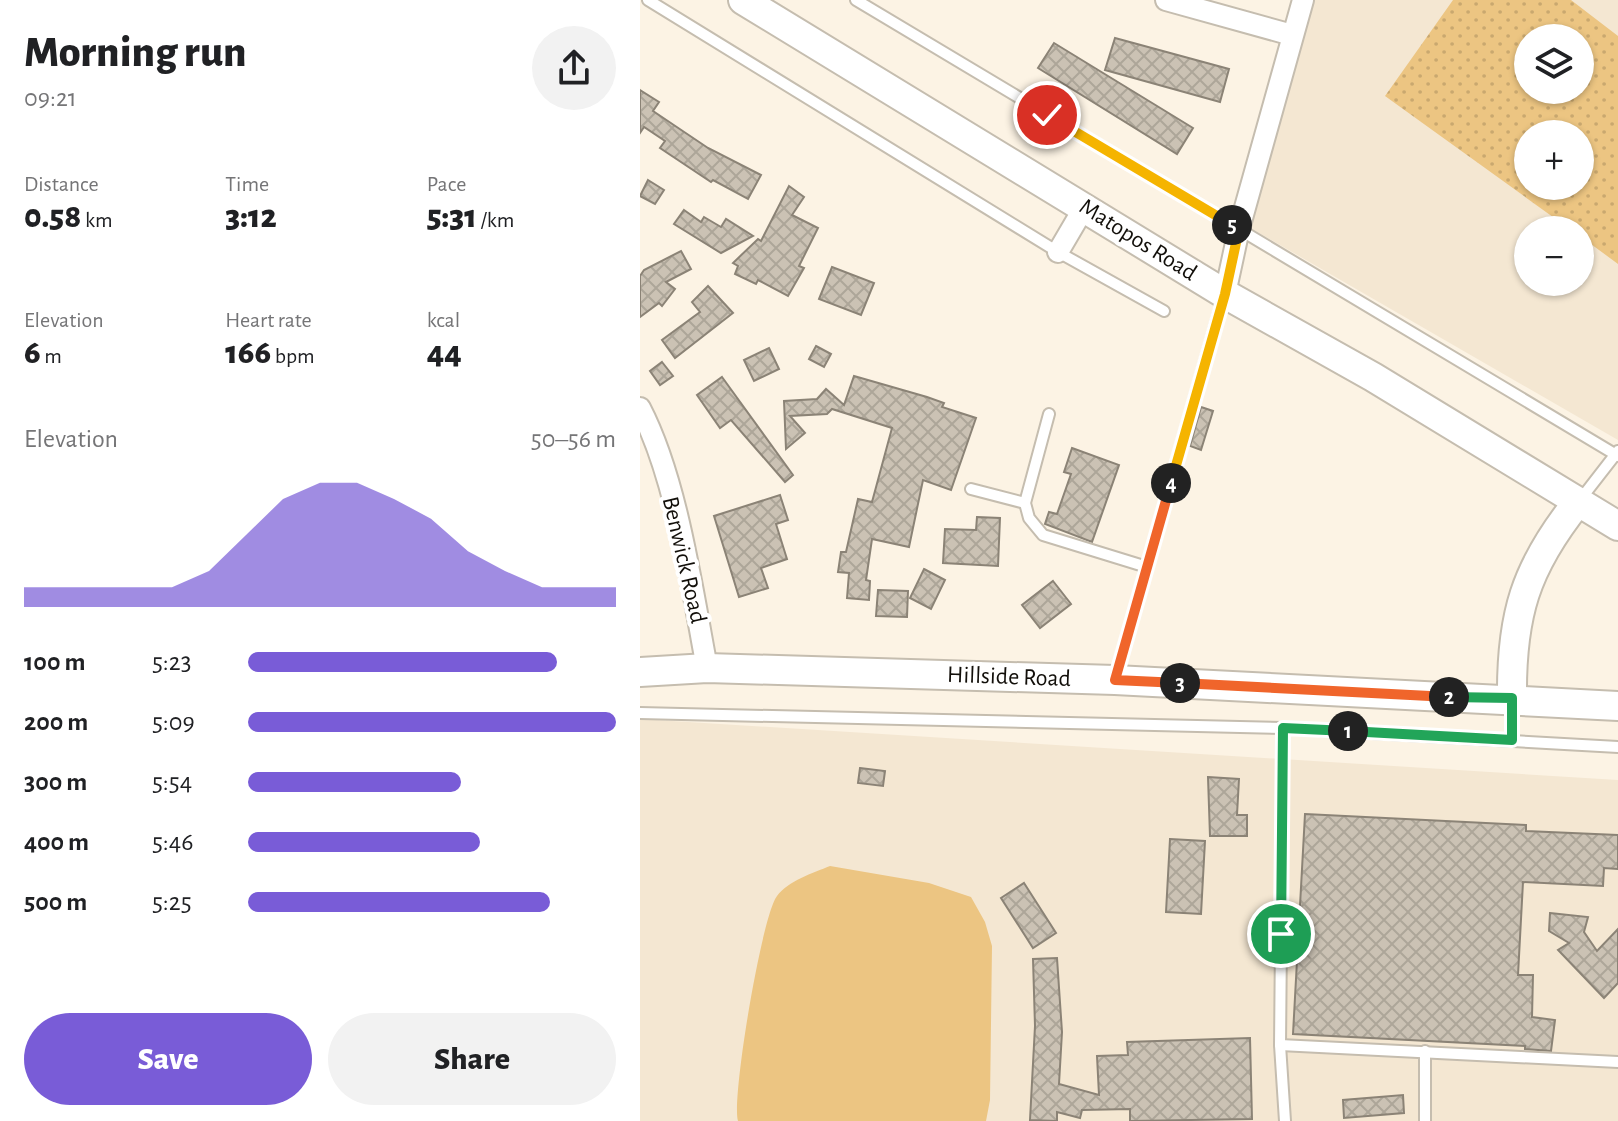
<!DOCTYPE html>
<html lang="en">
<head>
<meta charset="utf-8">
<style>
  :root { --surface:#fff; --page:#f2f2f2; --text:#202124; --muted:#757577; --accent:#795cd7 }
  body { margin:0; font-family:"Alegreya Sans",sans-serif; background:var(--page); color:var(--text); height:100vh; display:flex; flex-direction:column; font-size:30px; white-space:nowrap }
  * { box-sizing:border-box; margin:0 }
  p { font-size:26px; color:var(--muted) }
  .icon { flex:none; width:44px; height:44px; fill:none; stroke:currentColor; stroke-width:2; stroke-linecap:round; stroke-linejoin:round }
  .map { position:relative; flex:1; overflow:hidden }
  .details { display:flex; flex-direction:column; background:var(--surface); width:640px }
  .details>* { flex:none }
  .buttons { position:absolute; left:874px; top:24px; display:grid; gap:16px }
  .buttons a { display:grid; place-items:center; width:80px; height:80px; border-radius:50%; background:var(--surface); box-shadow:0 2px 6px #0004; font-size:40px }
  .pin { position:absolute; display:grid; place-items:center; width:68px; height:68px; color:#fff; margin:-34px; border:4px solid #fff; border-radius:50%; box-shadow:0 2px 8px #0007 }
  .km { position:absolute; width:40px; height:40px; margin:-20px; border-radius:50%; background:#222; color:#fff; font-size:22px; line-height:40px; text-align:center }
  .round { display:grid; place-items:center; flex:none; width:84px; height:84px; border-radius:42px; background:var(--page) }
  .overview { display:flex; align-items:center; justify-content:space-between; height:136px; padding:0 24px }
  h1 { font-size:44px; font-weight:800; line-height:60px }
  .metrics { display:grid; grid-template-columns:repeat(3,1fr); gap:12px; height:136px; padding:8px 24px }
  .metrics div { display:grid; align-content:center }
  .metrics b { font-size:34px; font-weight:800 }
  .metrics small { font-size:22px; font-weight:400 }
  .metrics p { font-size:22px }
  .chart { height:224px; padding:16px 24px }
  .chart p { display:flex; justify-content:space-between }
  .chart svg { width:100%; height:144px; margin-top:8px; fill:var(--accent); opacity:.7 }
  .cta { display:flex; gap:16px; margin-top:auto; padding:16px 24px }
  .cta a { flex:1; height:92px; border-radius:48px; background:var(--accent); color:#fff; font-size:32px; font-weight:800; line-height:92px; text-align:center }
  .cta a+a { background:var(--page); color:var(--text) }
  ul { padding:0 24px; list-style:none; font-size:26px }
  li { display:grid; grid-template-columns:128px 96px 1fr; align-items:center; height:60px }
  li i { height:20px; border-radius:10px; background:var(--accent) }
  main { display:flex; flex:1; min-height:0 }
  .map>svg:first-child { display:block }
  .built { fill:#f4e7d2; fill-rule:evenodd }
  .green { fill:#ecc582 }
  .park { fill:url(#park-dots); fill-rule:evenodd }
  .building { fill:url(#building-cross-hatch); stroke:#8b8376; stroke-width:2 }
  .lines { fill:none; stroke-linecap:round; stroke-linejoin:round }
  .lane-casing { stroke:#c5bdaf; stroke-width:14 }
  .street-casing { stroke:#c5bdaf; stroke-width:24 }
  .secondary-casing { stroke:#c5bdaf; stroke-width:32 }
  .lane { stroke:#fff; stroke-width:10 }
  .street { stroke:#fff; stroke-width:20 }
  .secondary { stroke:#fff; stroke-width:28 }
  .split-1-casing { stroke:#fff; stroke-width:16 }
  .split-2-casing { stroke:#fff; stroke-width:16 }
  .split-3-casing { stroke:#fff; stroke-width:16 }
  .split-4-casing { stroke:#fff; stroke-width:16 }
  .split-5-casing { stroke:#fff; stroke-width:16 }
  .split-6-casing { stroke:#fff; stroke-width:16 }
  .split-1 { stroke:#22a559; stroke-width:10 }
  .split-2 { stroke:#22a559; stroke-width:10 }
  .split-3 { stroke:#f0652b; stroke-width:10 }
  .split-4 { stroke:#f0652b; stroke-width:10 }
  .split-5 { stroke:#f5b400; stroke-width:10 }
  .split-6 { stroke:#f5b400; stroke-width:10 }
  .labels { text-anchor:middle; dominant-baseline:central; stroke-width:8; stroke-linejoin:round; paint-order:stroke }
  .street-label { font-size:24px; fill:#120f0a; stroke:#fff }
</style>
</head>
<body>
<main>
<section class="details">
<div class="overview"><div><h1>Morning run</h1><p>09:21</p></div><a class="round"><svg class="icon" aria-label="share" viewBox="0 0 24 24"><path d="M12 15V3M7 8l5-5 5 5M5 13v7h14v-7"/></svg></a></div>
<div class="metrics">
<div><p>Distance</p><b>0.58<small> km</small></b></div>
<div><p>Time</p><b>3:12</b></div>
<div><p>Pace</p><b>5:31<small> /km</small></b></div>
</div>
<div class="metrics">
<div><p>Elevation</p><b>6<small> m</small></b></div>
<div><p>Heart rate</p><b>166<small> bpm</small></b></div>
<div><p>kcal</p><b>44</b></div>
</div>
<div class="chart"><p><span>Elevation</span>50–56 m</p>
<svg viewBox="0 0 160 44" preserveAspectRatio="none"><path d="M0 44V38L10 38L20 38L30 38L40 38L50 33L60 22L70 11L80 6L90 6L100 11L110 17L120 27L130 33L140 38L150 38L160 38V44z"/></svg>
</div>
<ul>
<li><b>100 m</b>5:23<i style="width:84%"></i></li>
<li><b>200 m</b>5:09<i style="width:100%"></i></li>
<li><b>300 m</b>5:54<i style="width:58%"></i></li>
<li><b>400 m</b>5:46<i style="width:63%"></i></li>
<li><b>500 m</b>5:25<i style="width:82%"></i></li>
</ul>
<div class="cta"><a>Save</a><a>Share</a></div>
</section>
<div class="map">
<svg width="978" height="1121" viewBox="0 0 978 1121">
  <defs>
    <pattern id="park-dots" width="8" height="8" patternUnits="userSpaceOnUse" patternTransform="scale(2)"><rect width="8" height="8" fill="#ecc582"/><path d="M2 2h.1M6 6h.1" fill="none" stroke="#c9a86f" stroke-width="1.8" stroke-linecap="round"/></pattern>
    <pattern id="building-cross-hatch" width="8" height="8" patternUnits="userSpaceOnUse" patternTransform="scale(2)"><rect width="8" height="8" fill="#cbc2b4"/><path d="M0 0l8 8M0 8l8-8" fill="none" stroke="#ada699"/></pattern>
  </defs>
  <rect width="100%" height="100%" fill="#fcf3e4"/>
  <g class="built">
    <path d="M 673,0 L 978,0 L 978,440 L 607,226 ZM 888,38 L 940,38 L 940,90 L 888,90 ZM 888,134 L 940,134 L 940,186 L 888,186 ZM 888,230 L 940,230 L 940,282 L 888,282 Z"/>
    <polygon points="0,719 978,780 978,1121 0,1121"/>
  </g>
  <path class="green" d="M 190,866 L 289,883 L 331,897 L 345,922 L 352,946 L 350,1100 L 346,1121 L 98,1121 C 91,1099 122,915 137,896 C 148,881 173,873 190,866 Z"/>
  <path class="park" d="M 813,0 L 931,0 L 978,36 L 978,264 L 940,236 L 940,230 L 931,230 L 745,96 ZM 888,38 L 940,38 L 940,90 L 888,90 ZM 888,134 L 940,134 L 940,186 L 888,186 Z"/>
  <g class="building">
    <polygon points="475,38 589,69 580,102 465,70"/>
    <polygon points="414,43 553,128 537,154 398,68"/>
    <polygon points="0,90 19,102 13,111 68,148 121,175 108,199 73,180 71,182 20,148 25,141 4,127 0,133"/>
    <polygon points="8,180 24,190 15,204 0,196"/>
    <polygon points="149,186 164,197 152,215 178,228 159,266 164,268 148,296 118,280 116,284 95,274 98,266 93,263 118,239 121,241"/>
    <polygon points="44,210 61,222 64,217 81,227 86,219 113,236 81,253 34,224"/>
    <polygon points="41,251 51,269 26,282 35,289 22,306 19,303 0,317 0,276 4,270"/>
    <polygon points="192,267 234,283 221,315 179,299"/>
    <polygon points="68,286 93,313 35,358 22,340 60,312 52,302"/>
    <polygon points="176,346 191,354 184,367 169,359"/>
    <polygon points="129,348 139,369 114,381 104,360"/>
    <polygon points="22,362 33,376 20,385 10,371"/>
    <polygon points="214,376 287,397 304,403 302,407 336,418 311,490 283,480 269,547 232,539 226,580 230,581 229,600 207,598 209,573 198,572 201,552 206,552 218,499 232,502 252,428 192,409 187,414 150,416 165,433 146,449 144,401 177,399 186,389 204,405"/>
    <polygon points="82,377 153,475 145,482 91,420 80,428 57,395"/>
    <polygon points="561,407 573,411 561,450 550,446"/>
    <polygon points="432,448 479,465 452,542 405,524 409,512 417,514 431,474 424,472"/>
    <polygon points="140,495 148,520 136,524 147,559 121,568 128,588 99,597 74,516"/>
    <polygon points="337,517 360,518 358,566 303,563 305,529 336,530"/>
    <polygon points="284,569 305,580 291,609 270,598"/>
    <polygon points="413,581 431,604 400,628 382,605"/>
    <polygon points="238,590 268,591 267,617 236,616"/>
    <polygon points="220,768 245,771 243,786 218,783"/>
    <polygon points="568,777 599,779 597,815 607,815 607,836 570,836"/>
    <polygon points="665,814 886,825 886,831 978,835 978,869 964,868 963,886 883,882 878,975 893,975 892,1017 915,1020 911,1051 885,1049 885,1046 653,1034"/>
    <polygon points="530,839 565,841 561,914 526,912"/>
    <polygon points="384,883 416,933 393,948 361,898"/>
    <polygon points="910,913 948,917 944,932 957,951 978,929 978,983 964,998 918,950 929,943 909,931"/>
    <polygon points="417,958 422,1032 419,1084 459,1095 457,1056 488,1055 487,1042 610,1038 612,1119 490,1121 490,1109 442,1110 440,1118 417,1112 417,1121 390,1120 395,1026 393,959"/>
    <polygon points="763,1095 764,1113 704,1118 703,1100"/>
  </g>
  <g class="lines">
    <g class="lane-casing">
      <g id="lane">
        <polyline points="8,0 418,252 524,311"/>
        <polyline points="216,0 978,456"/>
        <polyline points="409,414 385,503 389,518 403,535 507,567"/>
        <polyline points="331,489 385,503"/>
        <polyline points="940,500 978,451"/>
        <polyline points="476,676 584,295"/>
        <polyline points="872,702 872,740"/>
        <polyline points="0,713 643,728 978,747"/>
        <polyline points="643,728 640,1045 645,1121"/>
        <polyline points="640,1045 978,1062"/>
        <polyline points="785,1051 785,1121"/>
      </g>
    </g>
    <g class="street-casing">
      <g id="street">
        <polyline points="526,0 652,35"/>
        <polyline points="418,252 445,206"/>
        <polyline points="585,294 599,229 663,0"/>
        <path d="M 0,408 C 37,479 52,589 67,668"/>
      </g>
    </g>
    <g class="secondary-casing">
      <g id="secondary">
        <polyline points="103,0 585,294 733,377 978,526"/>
        <polyline points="0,672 67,668 475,680 978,706"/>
        <path d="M 872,698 C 871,616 885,568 937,503"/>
      </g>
    </g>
    <use href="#lane" class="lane"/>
    <use href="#street" class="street"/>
    <use href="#secondary" class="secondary"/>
  </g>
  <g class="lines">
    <g class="split-1-casing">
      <polyline id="split-1" points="641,934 643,728 708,731"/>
    </g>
    <g class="split-2-casing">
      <polyline id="split-2" points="708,731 872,740 872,698 809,697"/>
    </g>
    <g class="split-3-casing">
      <polyline id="split-3" points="540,683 809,697"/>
    </g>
    <g class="split-4-casing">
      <polyline id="split-4" points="531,483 475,680 540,683"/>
    </g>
    <g class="split-5-casing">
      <polyline id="split-5" points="531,483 585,294 599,229 592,225"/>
    </g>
    <g class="split-6-casing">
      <polyline id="split-6" points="407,115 592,225"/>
    </g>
    <use href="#split-1" class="split-1"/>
    <use href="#split-2" class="split-2"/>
    <use href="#split-3" class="split-3"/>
    <use href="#split-4" class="split-4"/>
    <use href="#split-5" class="split-5"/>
    <use href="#split-6" class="split-6"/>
  </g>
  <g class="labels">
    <g class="street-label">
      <text transform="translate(498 240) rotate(32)">Matopos Road</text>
      <text transform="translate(44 560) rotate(77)">Benwick Road</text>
      <text transform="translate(369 677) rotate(2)">Hillside Road</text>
    </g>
  </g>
</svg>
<div class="buttons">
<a><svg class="icon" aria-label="layers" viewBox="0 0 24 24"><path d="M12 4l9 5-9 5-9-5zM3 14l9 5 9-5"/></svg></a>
<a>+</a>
<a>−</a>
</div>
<div class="pin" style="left:641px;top:934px;background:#1e9e55"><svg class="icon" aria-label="arrive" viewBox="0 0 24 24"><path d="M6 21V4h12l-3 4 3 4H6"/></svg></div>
<div class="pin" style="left:407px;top:115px;background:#d93025"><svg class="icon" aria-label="check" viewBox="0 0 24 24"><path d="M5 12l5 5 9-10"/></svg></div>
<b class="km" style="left:708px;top:731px">1</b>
<b class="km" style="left:809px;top:697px">2</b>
<b class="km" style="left:540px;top:683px">3</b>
<b class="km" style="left:531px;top:483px">4</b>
<b class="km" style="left:592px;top:225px">5</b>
</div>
</main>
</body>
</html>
